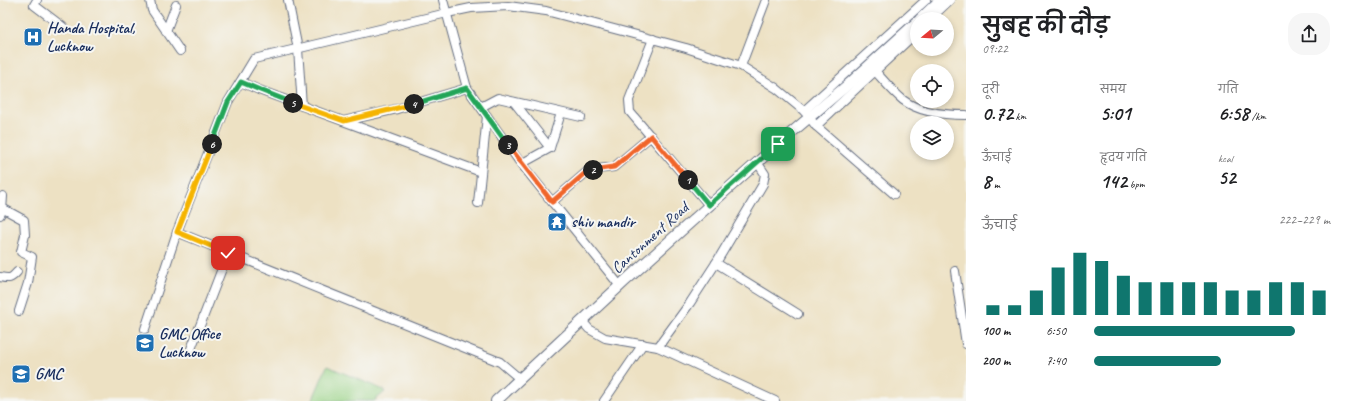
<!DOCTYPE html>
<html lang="hi">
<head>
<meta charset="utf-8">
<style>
  :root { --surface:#fff; --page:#f6f6f6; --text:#202124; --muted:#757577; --accent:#0f766e }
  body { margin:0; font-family:Caveat,"Playpen Sans Deva",sans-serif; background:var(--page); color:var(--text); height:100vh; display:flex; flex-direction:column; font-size:15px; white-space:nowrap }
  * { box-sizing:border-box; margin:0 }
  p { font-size:13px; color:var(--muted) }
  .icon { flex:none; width:22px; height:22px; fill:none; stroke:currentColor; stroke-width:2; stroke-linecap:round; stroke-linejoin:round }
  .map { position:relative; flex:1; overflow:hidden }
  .drawer { display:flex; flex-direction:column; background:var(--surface); width:380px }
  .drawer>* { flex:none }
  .needle { width:26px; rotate:252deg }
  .controls { position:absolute; left:910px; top:12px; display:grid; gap:8px }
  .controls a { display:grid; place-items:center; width:44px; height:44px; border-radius:50%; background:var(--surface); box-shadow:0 2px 6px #0003; font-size:20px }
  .pin { position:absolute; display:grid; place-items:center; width:34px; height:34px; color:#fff; margin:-17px; border-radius:8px; box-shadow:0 2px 6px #0006 }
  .km { position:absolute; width:20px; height:20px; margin:-10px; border-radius:50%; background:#222; color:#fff; font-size:11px; line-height:20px; text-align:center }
  .round { display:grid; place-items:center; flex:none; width:42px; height:42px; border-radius:16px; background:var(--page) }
  .headline { display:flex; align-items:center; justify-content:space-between; height:68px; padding:0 16px }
  h1 { font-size:22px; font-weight:600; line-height:30px }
  .metrics { display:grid; grid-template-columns:repeat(3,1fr); gap:6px; height:68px; padding:4px 16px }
  .metrics div { display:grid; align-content:center }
  .metrics b { font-size:20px; font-weight:600 }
  .metrics small { font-size:11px; font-weight:400 }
  .metrics p { font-size:11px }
  .chart { height:112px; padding:8px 16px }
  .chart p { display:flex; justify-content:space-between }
  .chart svg { width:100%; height:72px; margin-top:4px; stroke:var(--accent); stroke-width:6 }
  ul { padding:0 16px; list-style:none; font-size:13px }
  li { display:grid; grid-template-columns:64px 48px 1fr; align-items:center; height:30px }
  li i { height:10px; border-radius:5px; background:var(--accent) }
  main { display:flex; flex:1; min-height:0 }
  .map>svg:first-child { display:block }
  .green { fill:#99d386; stroke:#5a8172 }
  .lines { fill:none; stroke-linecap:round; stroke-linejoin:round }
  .minor-casing { stroke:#646d81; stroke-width:10 }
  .tertiary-casing { stroke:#646d81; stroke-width:12 }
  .minor { stroke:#fff; stroke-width:8 }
  .tertiary { stroke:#fff; stroke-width:10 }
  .split-1-casing { stroke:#fff; stroke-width:8 }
  .split-2-casing { stroke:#fff; stroke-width:8 }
  .split-3-casing { stroke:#fff; stroke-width:8 }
  .split-4-casing { stroke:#fff; stroke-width:8 }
  .split-5-casing { stroke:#fff; stroke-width:8 }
  .split-6-casing { stroke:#fff; stroke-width:8 }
  .split-7-casing { stroke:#fff; stroke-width:8 }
  .split-1 { stroke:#22a559; stroke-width:5 }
  .split-2 { stroke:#f0652b; stroke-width:5 }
  .split-3 { stroke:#f0652b; stroke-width:5 }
  .split-4 { stroke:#22a559; stroke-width:5 }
  .split-5 { stroke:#f5b400; stroke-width:5 }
  .split-6 { stroke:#22a559; stroke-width:5 }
  .split-7 { stroke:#f5b400; stroke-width:5 }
  .labels { text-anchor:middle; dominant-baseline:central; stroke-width:4; stroke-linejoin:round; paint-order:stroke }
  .poi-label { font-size:16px; font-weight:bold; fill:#1b2f5e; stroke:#f6f6f2; text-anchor:start }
  .street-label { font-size:16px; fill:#1b2f5e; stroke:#f6f6f2 }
</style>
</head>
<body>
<main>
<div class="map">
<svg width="966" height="401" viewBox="0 0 966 401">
  <rect width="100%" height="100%" fill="#f6f6f2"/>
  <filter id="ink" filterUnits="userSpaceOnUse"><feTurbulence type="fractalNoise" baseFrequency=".025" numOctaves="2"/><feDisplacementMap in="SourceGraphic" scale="8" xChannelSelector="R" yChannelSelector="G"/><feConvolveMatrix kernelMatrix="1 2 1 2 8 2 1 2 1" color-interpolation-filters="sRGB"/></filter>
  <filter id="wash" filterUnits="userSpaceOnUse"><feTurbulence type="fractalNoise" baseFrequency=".012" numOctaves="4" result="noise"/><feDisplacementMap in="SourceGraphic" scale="16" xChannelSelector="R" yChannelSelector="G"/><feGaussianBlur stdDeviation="0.9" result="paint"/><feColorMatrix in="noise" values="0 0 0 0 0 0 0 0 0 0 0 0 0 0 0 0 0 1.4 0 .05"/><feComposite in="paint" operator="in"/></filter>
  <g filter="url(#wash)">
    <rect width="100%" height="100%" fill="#ede1c3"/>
    <polygon class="green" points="327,366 386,391 374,401 312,401"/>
  </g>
  <g filter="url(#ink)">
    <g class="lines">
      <g class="minor-casing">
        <g id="minor">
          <polyline points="37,0 34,5 63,27"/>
          <polyline points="150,0 152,10 180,51"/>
          <polyline points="288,0 298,49 302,106"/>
          <polyline points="443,0 467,88 519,161 620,286"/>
          <polyline points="930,19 950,0"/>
          <polyline points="166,31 176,5"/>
          <polyline points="653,39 629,100 630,112 709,205"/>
          <polyline points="741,66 766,0"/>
          <path d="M 875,71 C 884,81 893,92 903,100 C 920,113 946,115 966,115"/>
          <polyline points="241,82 259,90 481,172"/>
          <polyline points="514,102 550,148 521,164"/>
          <polyline points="481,107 498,98 581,117"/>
          <polyline points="804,111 926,0"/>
          <polyline points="344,121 397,109 467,88"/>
          <polyline points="816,126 917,32"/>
          <polyline points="550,148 561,113"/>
          <polyline points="552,202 589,170 614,167 651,136"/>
          <polyline points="478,203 487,116"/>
          <polyline points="2,208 24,220 25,235 21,252 32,257 28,283 19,311"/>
          <polyline points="0,215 2,211 3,196"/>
          <polyline points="177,232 500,362 520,379"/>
          <polyline points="716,263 798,314"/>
          <polyline points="955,271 966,344"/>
          <path d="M 0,277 C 9,279 11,279 17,272"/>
          <polyline points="582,321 589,329 605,338 658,347 775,401"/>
          <polyline points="145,329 177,232 228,102 254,59 447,13 471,8 508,6 546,11 686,48 741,66 776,88 804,111 816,126 894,194"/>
          <polyline points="658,347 690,303 716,263 763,184 765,174 757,162"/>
          <polyline points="191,349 228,253"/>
          <polyline points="604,401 643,344"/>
        </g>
      </g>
      <g class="tertiary-casing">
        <g id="tertiary">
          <polyline points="920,19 940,0"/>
          <polyline points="496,401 625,281 778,144 851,82 917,22"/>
        </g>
      </g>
      <use href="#minor" class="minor"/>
      <use href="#tertiary" class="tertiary"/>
    </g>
  </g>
  <g class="lines" filter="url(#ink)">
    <g class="split-1-casing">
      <polyline id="split-1" points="688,180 709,205 778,144"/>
    </g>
    <g class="split-2-casing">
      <polyline id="split-2" points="593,170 614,167 651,136 688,180"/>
    </g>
    <g class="split-3-casing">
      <polyline id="split-3" points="508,145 552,202 589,170 593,170"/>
    </g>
    <g class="split-4-casing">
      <polyline id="split-4" points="414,104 467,88 508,145"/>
    </g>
    <g class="split-5-casing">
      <polyline id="split-5" points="293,103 344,121 414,104"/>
    </g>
    <g class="split-6-casing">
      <polyline id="split-6" points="212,144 228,102 241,82 260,90 293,103"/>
    </g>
    <g class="split-7-casing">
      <polyline id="split-7" points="212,144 177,232 228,253"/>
    </g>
    <use href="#split-1" class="split-1"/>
    <use href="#split-2" class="split-2"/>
    <use href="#split-3" class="split-3"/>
    <use href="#split-4" class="split-4"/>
    <use href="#split-5" class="split-5"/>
    <use href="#split-6" class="split-6"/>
    <use href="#split-7" class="split-7"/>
  </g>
  <defs>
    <g id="hospital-square" transform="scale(1)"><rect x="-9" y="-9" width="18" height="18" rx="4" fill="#1f6fb2" stroke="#f6f6f2"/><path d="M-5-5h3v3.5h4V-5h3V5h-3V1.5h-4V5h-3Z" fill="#fff"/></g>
    <g id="temple-square" transform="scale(1)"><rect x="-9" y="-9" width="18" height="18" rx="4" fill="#1f6fb2" stroke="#f6f6f2"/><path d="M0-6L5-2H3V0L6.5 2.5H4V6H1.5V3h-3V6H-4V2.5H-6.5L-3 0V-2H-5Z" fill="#fff"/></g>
    <g id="university-square" transform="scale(1)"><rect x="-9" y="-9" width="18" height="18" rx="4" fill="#1f6fb2" stroke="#f6f6f2"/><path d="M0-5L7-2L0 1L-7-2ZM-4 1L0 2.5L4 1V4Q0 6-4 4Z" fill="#fff"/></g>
  </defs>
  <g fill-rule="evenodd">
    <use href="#hospital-square" x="33" y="37"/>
    <use href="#temple-square" x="557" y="222"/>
    <use href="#university-square" x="145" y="343"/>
    <use href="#university-square" x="21" y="374"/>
  </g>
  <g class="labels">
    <g class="poi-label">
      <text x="47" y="28">Handa Hospital,<tspan x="47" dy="18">Lucknow</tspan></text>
      <text x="571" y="222">shiv mandir</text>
      <text x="159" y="334">GMC Office<tspan x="159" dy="18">Lucknow</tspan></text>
      <text x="35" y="374">GMC</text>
    </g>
    <g class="street-label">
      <text transform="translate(650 238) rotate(-42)">Cantonment Road</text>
    </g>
  </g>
</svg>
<div class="controls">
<a><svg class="needle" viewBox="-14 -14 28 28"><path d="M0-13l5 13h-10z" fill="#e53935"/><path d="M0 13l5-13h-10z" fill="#757577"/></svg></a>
<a><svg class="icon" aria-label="locate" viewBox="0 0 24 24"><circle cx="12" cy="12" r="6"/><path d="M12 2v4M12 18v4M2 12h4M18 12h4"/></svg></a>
<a><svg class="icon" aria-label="layers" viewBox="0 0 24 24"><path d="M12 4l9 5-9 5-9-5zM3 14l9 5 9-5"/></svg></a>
</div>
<div class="pin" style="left:778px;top:144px;background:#1e9e55"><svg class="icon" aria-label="arrive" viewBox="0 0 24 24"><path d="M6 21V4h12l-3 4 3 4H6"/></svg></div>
<div class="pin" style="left:228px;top:253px;background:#d93025"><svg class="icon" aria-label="check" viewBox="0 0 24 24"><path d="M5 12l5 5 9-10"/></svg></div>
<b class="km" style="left:688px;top:180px">1</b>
<b class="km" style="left:593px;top:170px">2</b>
<b class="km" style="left:508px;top:145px">3</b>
<b class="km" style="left:414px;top:104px">4</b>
<b class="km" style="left:293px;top:103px">5</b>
<b class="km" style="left:212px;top:144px">6</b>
</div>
<section class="drawer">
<div class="headline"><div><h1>सुबह की दौड़</h1><p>09:22</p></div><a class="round"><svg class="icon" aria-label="share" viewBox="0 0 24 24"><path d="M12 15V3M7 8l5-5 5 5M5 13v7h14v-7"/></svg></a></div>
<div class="metrics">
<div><p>दूरी</p><b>0.72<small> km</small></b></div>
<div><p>समय</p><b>5:01</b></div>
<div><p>गति</p><b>6:58<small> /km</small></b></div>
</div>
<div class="metrics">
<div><p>ऊँचाई</p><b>8<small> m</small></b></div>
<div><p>हृदय गति</p><b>142<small> bpm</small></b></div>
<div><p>kcal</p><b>52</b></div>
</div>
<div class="chart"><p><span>ऊँचाई</span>222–229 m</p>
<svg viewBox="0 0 160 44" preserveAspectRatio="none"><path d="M5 44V38M15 44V38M25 44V29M35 44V15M45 44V6M55 44V11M65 44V20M75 44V24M85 44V24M95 44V24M105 44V24M115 44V29M125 44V29M135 44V24M145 44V24M155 44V29"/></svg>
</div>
<ul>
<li><b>100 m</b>6:50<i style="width:85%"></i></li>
<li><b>200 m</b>7:40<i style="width:54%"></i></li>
</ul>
</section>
</main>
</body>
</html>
